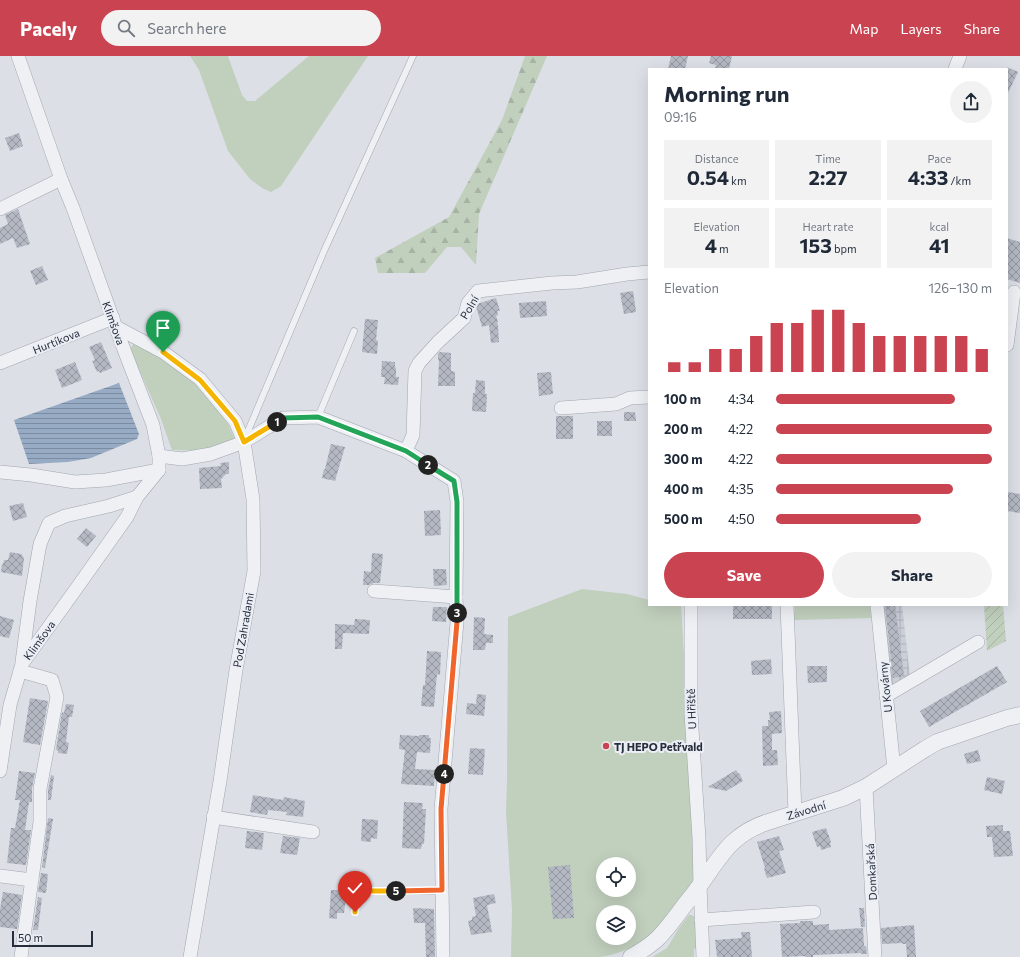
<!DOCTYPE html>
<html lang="en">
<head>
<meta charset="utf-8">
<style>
  :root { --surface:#fff; --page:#f2f2f3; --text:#1f2937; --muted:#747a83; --accent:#c94350 }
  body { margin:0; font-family:Commissioner,sans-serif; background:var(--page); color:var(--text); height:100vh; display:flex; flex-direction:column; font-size:15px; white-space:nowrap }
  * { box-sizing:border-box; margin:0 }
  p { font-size:13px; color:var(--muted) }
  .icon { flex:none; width:22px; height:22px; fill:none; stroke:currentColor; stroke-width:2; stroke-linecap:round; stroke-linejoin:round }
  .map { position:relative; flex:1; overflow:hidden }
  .panel { position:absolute; left:648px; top:12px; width:360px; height:538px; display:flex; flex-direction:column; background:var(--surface); border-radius:0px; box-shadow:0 4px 16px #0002 }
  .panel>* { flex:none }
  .tools { position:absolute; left:596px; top:801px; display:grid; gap:8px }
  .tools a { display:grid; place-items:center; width:40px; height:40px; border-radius:50%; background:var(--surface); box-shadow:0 4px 16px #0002; font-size:20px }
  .scale { position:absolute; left:12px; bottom:10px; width:81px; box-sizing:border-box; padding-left:4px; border:2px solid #262d3b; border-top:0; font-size:11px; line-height:14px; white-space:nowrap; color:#262d3b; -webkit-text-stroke:3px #ebeef4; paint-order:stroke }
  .pin { position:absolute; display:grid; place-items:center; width:34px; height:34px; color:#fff; margin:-41px -17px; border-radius:50% 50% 50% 0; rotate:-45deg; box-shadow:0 0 4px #0007 }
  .pin .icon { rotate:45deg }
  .km { position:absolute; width:20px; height:20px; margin:-10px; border-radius:50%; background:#222; color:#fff; font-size:11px; line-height:20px; text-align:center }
  .round { display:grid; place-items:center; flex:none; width:42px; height:42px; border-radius:21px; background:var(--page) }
  .headline { display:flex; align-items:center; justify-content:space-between; height:68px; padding:0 16px }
  h1 { font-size:22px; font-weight:700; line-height:30px }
  .metrics { display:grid; grid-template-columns:repeat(3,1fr); gap:6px; height:68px; padding:4px 16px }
  .metrics div { display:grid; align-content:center; border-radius:0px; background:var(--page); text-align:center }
  .metrics b { font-size:20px; font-weight:700 }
  .metrics small { font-size:11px; font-weight:400 }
  .metrics p { font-size:11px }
  .chart { height:112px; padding:8px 16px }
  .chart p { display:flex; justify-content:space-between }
  .chart svg { width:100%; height:72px; margin-top:4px; stroke:var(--accent); stroke-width:6 }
  .primary-button { display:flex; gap:8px; margin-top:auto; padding:8px 16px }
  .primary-button a { flex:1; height:46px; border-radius:24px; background:var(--accent); color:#fff; font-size:16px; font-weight:700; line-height:46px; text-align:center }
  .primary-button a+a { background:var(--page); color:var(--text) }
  ul { padding:0 16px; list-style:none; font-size:13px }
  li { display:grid; grid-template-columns:64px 48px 1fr; align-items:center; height:30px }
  li i { height:10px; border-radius:5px; background:var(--accent) }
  header { display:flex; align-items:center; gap:24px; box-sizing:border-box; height:56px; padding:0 20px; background:var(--accent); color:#fff }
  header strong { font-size:19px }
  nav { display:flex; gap:22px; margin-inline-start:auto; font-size:14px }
  .search { width:280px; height:36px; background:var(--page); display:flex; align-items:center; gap:10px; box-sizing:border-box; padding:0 14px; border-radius:22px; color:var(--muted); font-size:15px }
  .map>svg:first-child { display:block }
  .industrial { fill:url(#industrial-grid) }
  .green { fill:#c1cfbd; fill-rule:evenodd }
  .forest { fill:url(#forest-firs) }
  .garden { fill:url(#garden-furrows) }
  .water { fill:url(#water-rules) }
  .building { fill:url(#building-cross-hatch) }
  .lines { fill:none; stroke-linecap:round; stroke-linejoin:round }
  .service-casing { stroke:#a2a6af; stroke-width:7 }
  .minor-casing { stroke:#a2a6af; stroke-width:14 }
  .tertiary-casing { stroke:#a2a6af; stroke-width:17 }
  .service { stroke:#eef0f4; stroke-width:6 }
  .minor { stroke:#eef0f4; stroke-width:13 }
  .tertiary { stroke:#eef0f4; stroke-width:16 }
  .split-1-casing { stroke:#fff; stroke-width:8 }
  .split-2-casing { stroke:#fff; stroke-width:8 }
  .split-3-casing { stroke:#fff; stroke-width:8 }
  .split-4-casing { stroke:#fff; stroke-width:8 }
  .split-5-casing { stroke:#fff; stroke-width:8 }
  .split-6-casing { stroke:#fff; stroke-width:8 }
  .split-1 { stroke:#f5b400; stroke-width:5 }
  .split-2 { stroke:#22a559; stroke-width:5 }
  .split-3 { stroke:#22a559; stroke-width:5 }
  .split-4 { stroke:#f0652b; stroke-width:5 }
  .split-5 { stroke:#f0652b; stroke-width:5 }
  .split-6 { stroke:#f5b400; stroke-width:5 }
  .poi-dot { fill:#c94350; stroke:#ebeef4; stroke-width:1.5 }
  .labels { text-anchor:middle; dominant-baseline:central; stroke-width:4; stroke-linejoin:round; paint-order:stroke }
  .street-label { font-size:11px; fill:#262d3b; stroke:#ebeef4 }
  .poi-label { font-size:11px; font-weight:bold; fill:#262d3b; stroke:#ebeef4; text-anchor:start }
</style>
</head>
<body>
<header>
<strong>Pacely</strong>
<div class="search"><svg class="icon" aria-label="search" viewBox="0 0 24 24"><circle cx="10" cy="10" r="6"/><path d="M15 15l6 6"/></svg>Search here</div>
<nav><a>Map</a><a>Layers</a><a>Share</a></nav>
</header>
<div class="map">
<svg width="1020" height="901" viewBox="0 0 1020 901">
  <defs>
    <pattern id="industrial-grid" width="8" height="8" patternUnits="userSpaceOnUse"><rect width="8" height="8" fill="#caced7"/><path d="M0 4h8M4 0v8" fill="none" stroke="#adb1b9"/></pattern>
    <pattern id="forest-firs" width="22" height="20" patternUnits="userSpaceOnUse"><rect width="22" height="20" fill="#c1cfbd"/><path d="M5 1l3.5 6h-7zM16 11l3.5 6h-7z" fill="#a6b2a3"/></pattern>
    <pattern id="garden-furrows" width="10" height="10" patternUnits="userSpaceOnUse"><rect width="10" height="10" fill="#c1cfbd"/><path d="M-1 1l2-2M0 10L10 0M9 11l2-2" fill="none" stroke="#a6b2a3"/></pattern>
    <pattern id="water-rules" width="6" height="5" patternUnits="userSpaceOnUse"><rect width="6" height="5" fill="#97abc5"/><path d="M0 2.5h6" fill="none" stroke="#7b8ca1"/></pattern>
    <pattern id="building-cross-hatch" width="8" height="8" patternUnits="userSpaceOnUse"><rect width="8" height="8" fill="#b3b8c2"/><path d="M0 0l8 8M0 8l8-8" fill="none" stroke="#91969f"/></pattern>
  </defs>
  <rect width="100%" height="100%" fill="#dcdfe6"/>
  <polygon class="industrial" points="880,549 902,549 910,620 890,629"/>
  <g class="green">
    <polygon points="190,0 228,0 242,39 247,45 255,45 309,0 368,0 281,130 271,136 262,132 250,123 228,95 199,14"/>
    <polygon points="135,286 164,302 197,328 228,368 235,384 209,395 172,394 161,363 130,293"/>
    <path d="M 582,533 L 627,538 L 649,544 L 649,549 L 681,549 L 697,819 C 690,829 683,840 676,850 C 658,876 632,897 600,901 L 511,901 L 512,854 L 506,755 L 507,726 L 508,561 ZM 603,808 L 629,808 L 629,834 L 603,834 ZM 603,856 L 629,856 L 629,882 L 603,882 Z"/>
    <polygon points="795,549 870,549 871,562 794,564"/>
    <path d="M 689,859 L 692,859 C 699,865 696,883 697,892 L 694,893 L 694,901 L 652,901 L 667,892 L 679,872 Z"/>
  </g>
  <polygon class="forest" points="525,0 547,0 479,158 476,209 461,191 447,191 425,217 378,217 375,202 449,161 502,64"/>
  <polygon class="garden" points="984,549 1003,549 1006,585 987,595"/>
  <polygon class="water" points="119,327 139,378 137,383 91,402 68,406 29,408 14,364"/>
  <g class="building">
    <polygon points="671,0 688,0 685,13 668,13"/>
    <polygon points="711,0 732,0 729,13 715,13 716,9 709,7"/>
    <polygon points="1007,11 1018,16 1007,39"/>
    <polygon points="19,77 23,90 10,95 5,82"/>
    <polygon points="18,153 30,188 17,192 13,182 0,188 0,172 8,168 5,159"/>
    <polygon points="1007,182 1020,186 1020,227 1007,223"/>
    <polygon points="42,210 48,224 36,229 30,215"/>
    <polygon points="633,235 636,256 624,258 620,237"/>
    <polygon points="496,242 500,255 497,255 498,259 496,260 498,266 497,266 498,270 499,286 491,287 489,269 482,271 476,250 477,248"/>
    <polygon points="546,245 547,260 520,262 519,247"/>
    <polygon points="365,263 378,264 376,284 378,285 377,298 362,296"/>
    <polygon points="101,286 112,312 100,317 99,315 97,316 92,305 95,304 89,291"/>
    <polygon points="440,296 451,297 451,315 455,316 455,330 438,330 439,304 438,304 438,298"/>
    <polygon points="382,305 395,306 395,311 396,312 396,321 399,321 398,329 384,328 385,321 381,321"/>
    <polygon points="75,306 82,324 62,332 55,314"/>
    <polygon points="551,316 553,338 539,340 537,317"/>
    <polygon points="476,324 485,325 485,338 487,338 486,356 472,355 473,337 475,337"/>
    <polygon points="624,356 635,356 636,365 624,365"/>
    <rect x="556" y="360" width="17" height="23"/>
    <rect x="597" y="365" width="15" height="15"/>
    <polygon points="331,388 345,391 335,425 322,422 324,413 325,413"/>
    <polygon points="229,406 229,418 226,418 221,423 222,432 200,433 199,412 221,410 220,407"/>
    <polygon points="1008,436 1020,438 1020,457 1007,455"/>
    <polygon points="23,447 27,461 13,465 9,450"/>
    <polygon points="440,454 441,479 425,480 424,455"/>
    <polygon points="86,472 96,480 87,491 77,483"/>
    <polygon points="10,496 21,498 24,502 22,520 1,516 2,508 3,509 4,504 8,504"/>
    <polygon points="372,497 383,498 380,527 374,527 369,529 363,529 364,515 371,516"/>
    <polygon points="433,513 446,513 447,529 434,530"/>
    <rect x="733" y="549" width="39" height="14"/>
    <polygon points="885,549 895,549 904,620 893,622"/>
    <polygon points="433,551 447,551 446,566 432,565"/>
    <polygon points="0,560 14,564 9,582 0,580"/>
    <polygon points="474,561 485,562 484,578 493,579 493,587 486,587 485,594 473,594"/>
    <polygon points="355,563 370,564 369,578 343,577 342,593 335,593 335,568 354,569"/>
    <polygon points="427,595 441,596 440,619 437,618 434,651 421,650 423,629 425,629"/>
    <polygon points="771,603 772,618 752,619 751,605"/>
    <polygon points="807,610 827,610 827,626 808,627"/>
    <polygon points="997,610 1007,626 929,671 920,655"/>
    <polygon points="477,638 486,639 484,660 466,658 467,647 476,648"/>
    <polygon points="30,642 48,645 40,689 23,686"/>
    <polygon points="66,648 74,649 72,661 69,661 66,686 69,687 67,698 58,697 58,695 56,693 62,656 64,657"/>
    <polygon points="781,655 782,677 772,678 772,694 777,694 778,709 763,710 762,670 768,670 768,664 770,664 769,656"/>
    <polygon points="400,679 419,680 419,679 429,679 429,682 431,682 430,697 417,696 415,713 435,714 434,730 401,728 405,694 399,693"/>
    <polygon points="470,692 485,693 483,719 468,718"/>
    <polygon points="978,694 981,705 967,708 964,698"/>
    <polygon points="736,714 738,717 740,718 741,721 743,725 726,735 708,731"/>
    <polygon points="19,715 35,717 32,732 32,746 29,746 25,774 31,774 26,809 7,807 11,772 15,772 20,744 15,744"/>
    <polygon points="51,719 54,720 51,744 48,744 48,734"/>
    <polygon points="987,721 1005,725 1002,738 984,734"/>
    <polygon points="253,739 283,744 284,741 305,745 303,761 286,759 287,756 268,754 267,759 250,756"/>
    <polygon points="404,746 423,747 422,753 426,753 424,788 422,788 421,793 402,792"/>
    <polygon points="48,762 53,763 45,812 42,811"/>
    <polygon points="362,763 378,764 377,783 371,782 371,786 361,785"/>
    <polygon points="1003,769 1003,775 1010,775 1013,800 994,801 992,781 987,781 986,770"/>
    <polygon points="826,772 831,786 830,787 831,791 821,794 820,790 817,791 812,776"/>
    <polygon points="247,775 264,777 262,794 245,792"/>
    <polygon points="283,780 300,782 297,799 280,797"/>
    <polygon points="779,780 784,794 779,795 786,817 767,822 764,813 765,812 757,786"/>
    <polygon points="570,809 574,862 553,863 548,811"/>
    <polygon points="41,817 48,818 46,837 38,836"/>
    <polygon points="331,834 339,834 339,837 345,839 345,842 346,842 344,857 337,857 337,863 329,862"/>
    <polygon points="3,836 22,839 17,873 0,871 0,853"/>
    <polygon points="494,838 496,847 487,849 492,876 471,879 468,865 472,864 472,861 476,860 473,842"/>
    <polygon points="38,841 42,842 38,874 33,874"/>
    <polygon points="413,852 434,853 435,901 426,901 425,867 414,867"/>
    <polygon points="859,852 864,852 865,871 861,871"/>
    <polygon points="800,865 813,865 813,869 829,868 829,874 863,872 864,890 866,890 867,898 861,898 861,897 813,899 813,901 805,901 805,900 782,901 780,868 800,867"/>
    <polygon points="914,869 916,901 907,901 906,888 903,888 902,887 882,888 881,872"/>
    <polygon points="741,876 750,876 752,901 717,901 715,884 742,882"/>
  </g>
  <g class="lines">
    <g class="service-casing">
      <g id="service">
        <polyline points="318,361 354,275"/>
        <polyline points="245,382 324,195 413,0"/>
        <polyline points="355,856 357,835 442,835"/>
      </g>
    </g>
    <g class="minor-casing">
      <g id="minor">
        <polyline points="955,13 960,0"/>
        <polyline points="0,153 61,123"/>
        <polyline points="116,271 163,296 200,323 235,365 244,386 253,443 254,515 236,614 220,725 190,901"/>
        <polyline points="1007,289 1014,236"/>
        <polyline points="0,307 113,262"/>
        <polyline points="561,352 616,348 630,342 649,341"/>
        <polyline points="406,395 413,379 415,315 419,307 438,286 464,262 468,247 478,235 552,227 577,226 627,218 649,216"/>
        <polyline points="159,400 182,403 211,398 244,386 283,362 318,361 406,395 454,425 457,446 456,541 457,566 441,753 443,901"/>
        <polyline points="0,416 31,419 75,426 106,424 159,414"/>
        <polyline points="374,535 456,541"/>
        <polyline points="691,549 691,657 699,782 700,829 703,901"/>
        <polyline points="787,549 795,757"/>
        <polyline points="877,549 894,713"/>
        <polyline points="22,606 30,545 40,488 49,467 65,460 109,450 137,441"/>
        <polyline points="20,615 52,624 57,641 40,733 40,766 21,901"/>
        <polyline points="886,640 978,586"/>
        <polyline points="0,715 10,649 22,608 76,533 127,461 137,441 159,414 159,400 153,369 123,291 73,152 61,123 18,0"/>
        <polyline points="866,731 875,901"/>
        <polyline points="213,761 313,776"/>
        <polyline points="0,820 32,824"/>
        <polyline points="701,864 814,856"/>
      </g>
    </g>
    <g class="tertiary-casing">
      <path id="tertiary" d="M 631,901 C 640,896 648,891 656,884 C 664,877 671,867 678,858 C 685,848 693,839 700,829 C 721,800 731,778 768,766 L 843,742 L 866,731 L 925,693 L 937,686 L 1007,662 L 1020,659"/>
    </g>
    <use href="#service" class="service"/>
    <use href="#minor" class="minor"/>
    <use href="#tertiary" class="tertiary"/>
  </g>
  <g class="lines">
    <g class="split-1-casing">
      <polyline id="split-1" points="163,296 200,324 235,365 244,386 277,366"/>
    </g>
    <g class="split-2-casing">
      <polyline id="split-2" points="277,366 283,362 318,361 406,395 428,409"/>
    </g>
    <g class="split-3-casing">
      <polyline id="split-3" points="428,409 454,425 457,446 457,557"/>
    </g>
    <g class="split-4-casing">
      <polyline id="split-4" points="444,718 457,566 457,557"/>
    </g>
    <g class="split-5-casing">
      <polyline id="split-5" points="396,835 442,834 441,753 444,718"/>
    </g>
    <g class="split-6-casing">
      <polyline id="split-6" points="355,856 357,835 396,835"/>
    </g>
    <use href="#split-1" class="split-1"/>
    <use href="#split-2" class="split-2"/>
    <use href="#split-3" class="split-3"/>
    <use href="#split-4" class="split-4"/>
    <use href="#split-5" class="split-5"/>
    <use href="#split-6" class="split-6"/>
  </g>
  <circle class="poi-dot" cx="606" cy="690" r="4"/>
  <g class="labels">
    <g class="street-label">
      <text transform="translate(469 251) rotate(-60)">Polní</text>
      <text transform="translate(114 267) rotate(70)">Klimšova</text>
      <text transform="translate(56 285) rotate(-22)">Hurtíkova</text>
      <text transform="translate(243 574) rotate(-80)">Pod Zahradami</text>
      <text transform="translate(39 584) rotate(-54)">Klimšova</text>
      <text transform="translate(885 631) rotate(-96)">U Kovárny</text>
      <text transform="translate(691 653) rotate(-92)">U Hřiště</text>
      <text transform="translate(806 754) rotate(-17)">Závodní</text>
      <text transform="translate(871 816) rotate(-93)">Domkařská</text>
    </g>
    <g class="poi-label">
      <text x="614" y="690">TJ HEPO Petřvald</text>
    </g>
  </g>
</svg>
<div class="tools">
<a><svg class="icon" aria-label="locate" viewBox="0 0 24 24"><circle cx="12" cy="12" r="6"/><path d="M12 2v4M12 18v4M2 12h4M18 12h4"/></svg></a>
<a><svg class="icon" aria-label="layers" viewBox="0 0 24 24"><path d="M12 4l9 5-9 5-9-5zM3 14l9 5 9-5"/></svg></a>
</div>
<div class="scale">50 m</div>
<div class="pin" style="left:163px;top:296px;background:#1e9e55"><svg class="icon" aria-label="arrive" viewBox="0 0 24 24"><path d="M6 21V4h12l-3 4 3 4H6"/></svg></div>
<div class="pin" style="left:355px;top:856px;background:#d93025"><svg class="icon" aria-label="check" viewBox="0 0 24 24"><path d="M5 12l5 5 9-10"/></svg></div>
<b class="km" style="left:277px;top:366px">1</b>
<b class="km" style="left:428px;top:409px">2</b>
<b class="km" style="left:457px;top:557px">3</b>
<b class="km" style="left:444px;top:718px">4</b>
<b class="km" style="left:396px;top:835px">5</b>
<section class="panel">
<div class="headline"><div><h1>Morning run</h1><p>09:16</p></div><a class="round"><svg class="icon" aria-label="share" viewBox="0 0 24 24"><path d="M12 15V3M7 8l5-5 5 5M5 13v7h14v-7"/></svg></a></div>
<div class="metrics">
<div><p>Distance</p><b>0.54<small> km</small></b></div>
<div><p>Time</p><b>2:27</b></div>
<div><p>Pace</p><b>4:33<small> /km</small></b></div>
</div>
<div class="metrics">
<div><p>Elevation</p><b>4<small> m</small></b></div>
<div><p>Heart rate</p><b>153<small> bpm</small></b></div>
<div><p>kcal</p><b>41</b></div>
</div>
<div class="chart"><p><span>Elevation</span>126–130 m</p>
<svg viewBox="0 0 160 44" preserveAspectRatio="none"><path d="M5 44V38M15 44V38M25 44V30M35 44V30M45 44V22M55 44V14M65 44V14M75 44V6M85 44V6M95 44V14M105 44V22M115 44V22M125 44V22M135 44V22M145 44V22M155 44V30"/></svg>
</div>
<ul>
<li><b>100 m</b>4:34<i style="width:83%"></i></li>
<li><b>200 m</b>4:22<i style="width:100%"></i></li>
<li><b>300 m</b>4:22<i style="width:100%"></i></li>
<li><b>400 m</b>4:35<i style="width:82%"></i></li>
<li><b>500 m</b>4:50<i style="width:67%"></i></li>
</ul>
<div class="primary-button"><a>Save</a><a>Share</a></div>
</section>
</div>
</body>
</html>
